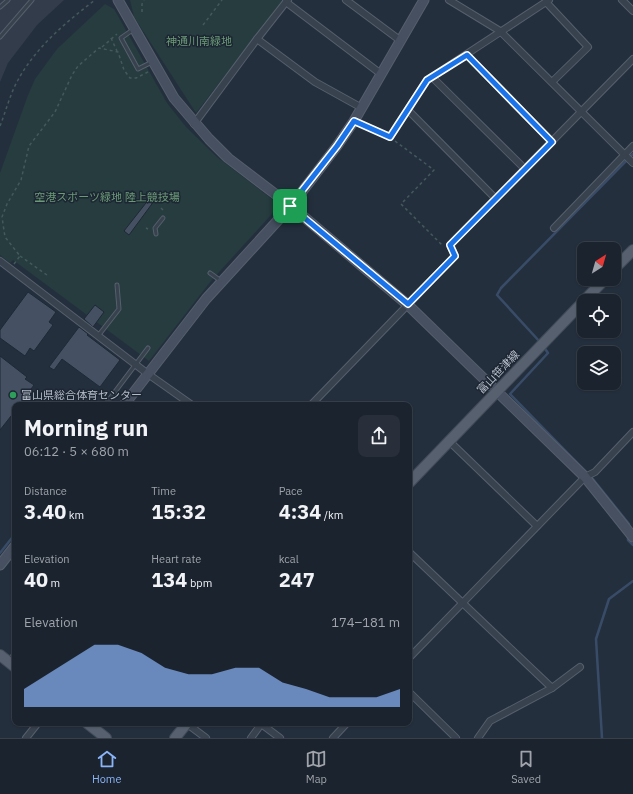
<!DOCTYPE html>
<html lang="en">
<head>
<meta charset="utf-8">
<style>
  :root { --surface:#1b232e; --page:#282f3a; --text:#f1f3f6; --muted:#a0a4aa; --line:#39404a; --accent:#8ab4f8 }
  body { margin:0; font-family:"IBM Plex Sans","Noto Sans JP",sans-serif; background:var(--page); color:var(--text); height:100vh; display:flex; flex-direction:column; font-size:15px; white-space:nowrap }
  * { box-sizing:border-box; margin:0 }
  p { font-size:13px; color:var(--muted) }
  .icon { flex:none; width:22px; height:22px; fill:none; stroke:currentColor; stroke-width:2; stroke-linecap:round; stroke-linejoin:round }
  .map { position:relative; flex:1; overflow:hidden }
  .drawer { position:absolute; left:12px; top:402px; width:400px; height:324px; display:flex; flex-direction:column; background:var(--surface); border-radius:8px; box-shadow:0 1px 3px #0004,0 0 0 1px var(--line) }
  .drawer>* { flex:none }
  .needle { width:26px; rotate:37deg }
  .buttons { position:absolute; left:577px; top:242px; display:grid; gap:8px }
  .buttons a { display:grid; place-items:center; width:44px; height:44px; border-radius:8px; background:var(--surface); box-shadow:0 1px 3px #0004,0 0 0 1px var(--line); font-size:20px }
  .pin { position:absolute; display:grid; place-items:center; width:34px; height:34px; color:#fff; margin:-17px; border-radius:8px; box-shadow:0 2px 6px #0006 }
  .round { display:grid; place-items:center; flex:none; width:42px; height:42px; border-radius:8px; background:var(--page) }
  .head { display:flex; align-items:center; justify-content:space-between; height:68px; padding:0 12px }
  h1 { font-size:22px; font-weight:800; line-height:30px }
  .stats { display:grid; grid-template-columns:repeat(3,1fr); gap:6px; height:68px; padding:4px 12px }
  .stats div { display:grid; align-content:center }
  .stats b { font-size:20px; font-weight:800 }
  .stats small { font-size:11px; font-weight:400 }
  .stats p { font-size:11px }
  .chart { height:112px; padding:8px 12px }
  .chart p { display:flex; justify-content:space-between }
  .chart svg { width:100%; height:72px; margin-top:4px; fill:var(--accent); opacity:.7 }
  .tabs { display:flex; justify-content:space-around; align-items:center; height:56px; border-top:1px solid var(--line); background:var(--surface); font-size:11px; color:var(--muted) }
  .tabs a { display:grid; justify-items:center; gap:2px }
  .tabs .current { color:var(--accent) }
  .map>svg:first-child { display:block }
  .airport { fill:#323c4b }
  .green { fill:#263c3f }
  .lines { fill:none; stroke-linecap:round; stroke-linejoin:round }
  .stream { stroke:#394c67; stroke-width:2.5 }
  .building { fill:#455162; stroke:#1f2835 }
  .lane-casing { stroke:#565f6c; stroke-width:5 }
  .street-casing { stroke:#565f6c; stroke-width:8 }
  .secondary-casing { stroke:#565f6c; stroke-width:11 }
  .primary-casing { stroke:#414a57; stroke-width:12 }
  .path { stroke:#44595c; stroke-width:1.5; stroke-dasharray:3 3; stroke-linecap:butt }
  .lane { stroke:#38414e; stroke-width:3 }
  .street { stroke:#38414e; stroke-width:6 }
  .secondary { stroke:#465061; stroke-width:9 }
  .primary { stroke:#56606e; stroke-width:10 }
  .route-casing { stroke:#fff; stroke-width:8 }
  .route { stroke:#1a73e8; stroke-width:5 }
  .leisure-dot { fill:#2e9e5b; stroke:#1d2633; stroke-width:1.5 }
  .labels { text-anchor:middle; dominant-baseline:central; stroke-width:3; stroke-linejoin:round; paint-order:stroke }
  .park-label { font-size:11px; fill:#6b9a76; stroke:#1d2633 }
  .street-label { font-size:11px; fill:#b4bcc9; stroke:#1d2633 }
  .poi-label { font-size:11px; fill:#b4bcc9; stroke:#1d2633; text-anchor:start }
</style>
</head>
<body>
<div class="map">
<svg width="633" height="738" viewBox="0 0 633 738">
  <rect width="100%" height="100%" fill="#242f3e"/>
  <polygon class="airport" points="0,0 64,0 37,25 8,63 0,82"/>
  <g class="green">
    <polygon points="130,0 283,0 196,113 134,17"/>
    <polygon points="105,4 114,9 167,103 186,127 217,157 280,205 211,281 149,361 13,260 10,263 0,255 0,173 28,95 35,79 57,49"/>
  </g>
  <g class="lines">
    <g class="stream">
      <polyline points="540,342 497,295 501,288 633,154"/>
      <polyline points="543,346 548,353 510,394 592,478 629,524 629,527"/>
      <polyline points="628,536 628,540 633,545"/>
      <polyline points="0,553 15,534"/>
      <polyline points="602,738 596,639 609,599 633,581"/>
    </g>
  </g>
  <g class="building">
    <polygon points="153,194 157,197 129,235 124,231"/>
    <polygon points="28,292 56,312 49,322 53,325 34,351 30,348 25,356 0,338 0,330"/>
    <polygon points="95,305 104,312 93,327 84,319"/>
    <polygon points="79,327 88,334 87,335 120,360 100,387 62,359 54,370 49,367"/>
    <polygon points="0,356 27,377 25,379 34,385 19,405 15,405 15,411 0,430"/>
  </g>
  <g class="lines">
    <g class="lane-casing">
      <g id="lane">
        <polyline points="0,7 8,0"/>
        <polyline points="134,29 121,38 138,69 152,62"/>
        <polyline points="0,37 32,0"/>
        <polyline points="156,234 155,228 163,218"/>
        <polyline points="210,273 221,281"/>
        <polyline points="98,336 119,309 117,285"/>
        <polyline points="105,405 148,348"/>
      </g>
    </g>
    <g class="street-casing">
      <g id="street">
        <polyline points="288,0 286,2 381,74"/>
        <polyline points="346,0 401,41"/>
        <polyline points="449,0 500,31 633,163"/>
        <polyline points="622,0 633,11"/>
        <polyline points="286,2 257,39 315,82 362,108"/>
        <polyline points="546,2 588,47 552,82"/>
        <polyline points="467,55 552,142"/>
        <polyline points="432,77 525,169"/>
        <polyline points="408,110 496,199"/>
        <polyline points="194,124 257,39"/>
        <polyline points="390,137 427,80 549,0"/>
        <polyline points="554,228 633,146"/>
        <polyline points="0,261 148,374 192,405"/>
        <polyline points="311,405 455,256 450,245 633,59"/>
        <polyline points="449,441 537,526"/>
        <polyline points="409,552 552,688 490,721 478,738"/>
        <polyline points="409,658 585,477 595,472 633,432"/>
        <polyline points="10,662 15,655"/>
        <polyline points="552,688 580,667"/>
        <polyline points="409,692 456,738"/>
        <polyline points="186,723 206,738"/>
        <polyline points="260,723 280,738"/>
        <polyline points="26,738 38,723"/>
        <polyline points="251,738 262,723"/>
        <polyline points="333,738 347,723"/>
      </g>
    </g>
    <g class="secondary-casing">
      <g id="secondary">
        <polyline points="118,0 174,98 209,139 228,158 291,206 408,305 585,477 633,537"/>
        <polyline points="124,405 206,299 291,206 337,146 354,121 424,0"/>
        <polyline points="0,565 15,546"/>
      </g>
    </g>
    <g class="primary-casing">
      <g id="primary">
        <polyline points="614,269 633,250"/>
        <polyline points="409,483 605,279"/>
        <polyline points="0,655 15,667"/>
        <polyline points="87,723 106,738"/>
        <polyline points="175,738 187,723"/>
      </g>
    </g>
    <g class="path">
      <polyline points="142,12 142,4 144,0"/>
      <polyline points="203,25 222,0"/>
      <polyline points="111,38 117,51"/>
      <polyline points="102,47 117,34"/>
      <polyline points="362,124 384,134"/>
      <path d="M 0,126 C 6,111 10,94 18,80 C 36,47 65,23 95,0"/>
      <polyline points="395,141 434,170 401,204 443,246"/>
      <polyline points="161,208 163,210"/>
      <polyline points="146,228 148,229"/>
      <polyline points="20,256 47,275"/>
      <polyline points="14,264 20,256 5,237 2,217 7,204 21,180 29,146 55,112 72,75 78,66 99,48 118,52 124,70 130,78 136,78 150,71"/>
    </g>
    <use href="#lane" class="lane"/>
    <use href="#street" class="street"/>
    <use href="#secondary" class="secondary"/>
    <use href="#primary" class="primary"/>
  </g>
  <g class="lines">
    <g class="route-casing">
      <polygon id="route" points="467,55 552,142 450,245 455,256 408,304 290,206 337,146 354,121 390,137 427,80"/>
    </g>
    <use href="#route" class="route"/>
  </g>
  <circle class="leisure-dot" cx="13" cy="395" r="4"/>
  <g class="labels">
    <g class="park-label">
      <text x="199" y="41">神通川南緑地</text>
      <text x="107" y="197">空港スポーツ緑地 陸上競技場</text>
    </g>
    <g class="street-label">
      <text transform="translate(498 372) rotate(-46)">富山笹津線</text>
    </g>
    <g class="poi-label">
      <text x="21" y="395">富山県総合体育センター</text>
    </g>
  </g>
</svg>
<div class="buttons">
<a><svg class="needle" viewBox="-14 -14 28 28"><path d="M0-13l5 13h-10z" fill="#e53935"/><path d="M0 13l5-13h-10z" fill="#a0a4aa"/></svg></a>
<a><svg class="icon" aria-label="locate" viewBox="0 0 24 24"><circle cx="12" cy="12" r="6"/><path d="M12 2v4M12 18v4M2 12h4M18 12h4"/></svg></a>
<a><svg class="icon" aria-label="layers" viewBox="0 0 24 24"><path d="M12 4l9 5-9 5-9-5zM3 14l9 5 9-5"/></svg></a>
</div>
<div class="pin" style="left:290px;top:206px;background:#1e9e55"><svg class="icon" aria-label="arrive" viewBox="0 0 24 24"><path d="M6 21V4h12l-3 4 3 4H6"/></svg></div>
<section class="drawer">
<div class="head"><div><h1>Morning run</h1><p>06:12 · 5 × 680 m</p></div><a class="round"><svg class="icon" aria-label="share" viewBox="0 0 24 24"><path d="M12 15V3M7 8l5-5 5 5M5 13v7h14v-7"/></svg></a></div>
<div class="stats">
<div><p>Distance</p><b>3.40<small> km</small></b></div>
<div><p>Time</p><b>15:32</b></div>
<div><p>Pace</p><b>4:34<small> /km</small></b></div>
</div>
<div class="stats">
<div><p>Elevation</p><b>40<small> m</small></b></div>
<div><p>Heart rate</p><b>134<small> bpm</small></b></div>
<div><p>kcal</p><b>247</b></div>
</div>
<div class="chart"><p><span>Elevation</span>174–181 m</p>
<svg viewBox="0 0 160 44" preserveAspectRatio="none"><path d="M0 44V33L10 24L20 15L30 6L40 6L50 11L60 20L70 24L80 24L90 20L100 20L110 29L120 33L130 38L140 38L150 38L160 33V44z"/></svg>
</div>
</section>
</div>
<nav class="tabs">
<a class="current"><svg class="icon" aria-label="home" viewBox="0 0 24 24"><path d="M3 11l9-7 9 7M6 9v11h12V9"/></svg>Home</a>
<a><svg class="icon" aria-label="map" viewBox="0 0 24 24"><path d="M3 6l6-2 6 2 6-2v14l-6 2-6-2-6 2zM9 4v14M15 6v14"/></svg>Map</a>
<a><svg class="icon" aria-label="saved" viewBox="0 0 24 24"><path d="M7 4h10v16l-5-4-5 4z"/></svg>Saved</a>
</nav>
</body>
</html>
